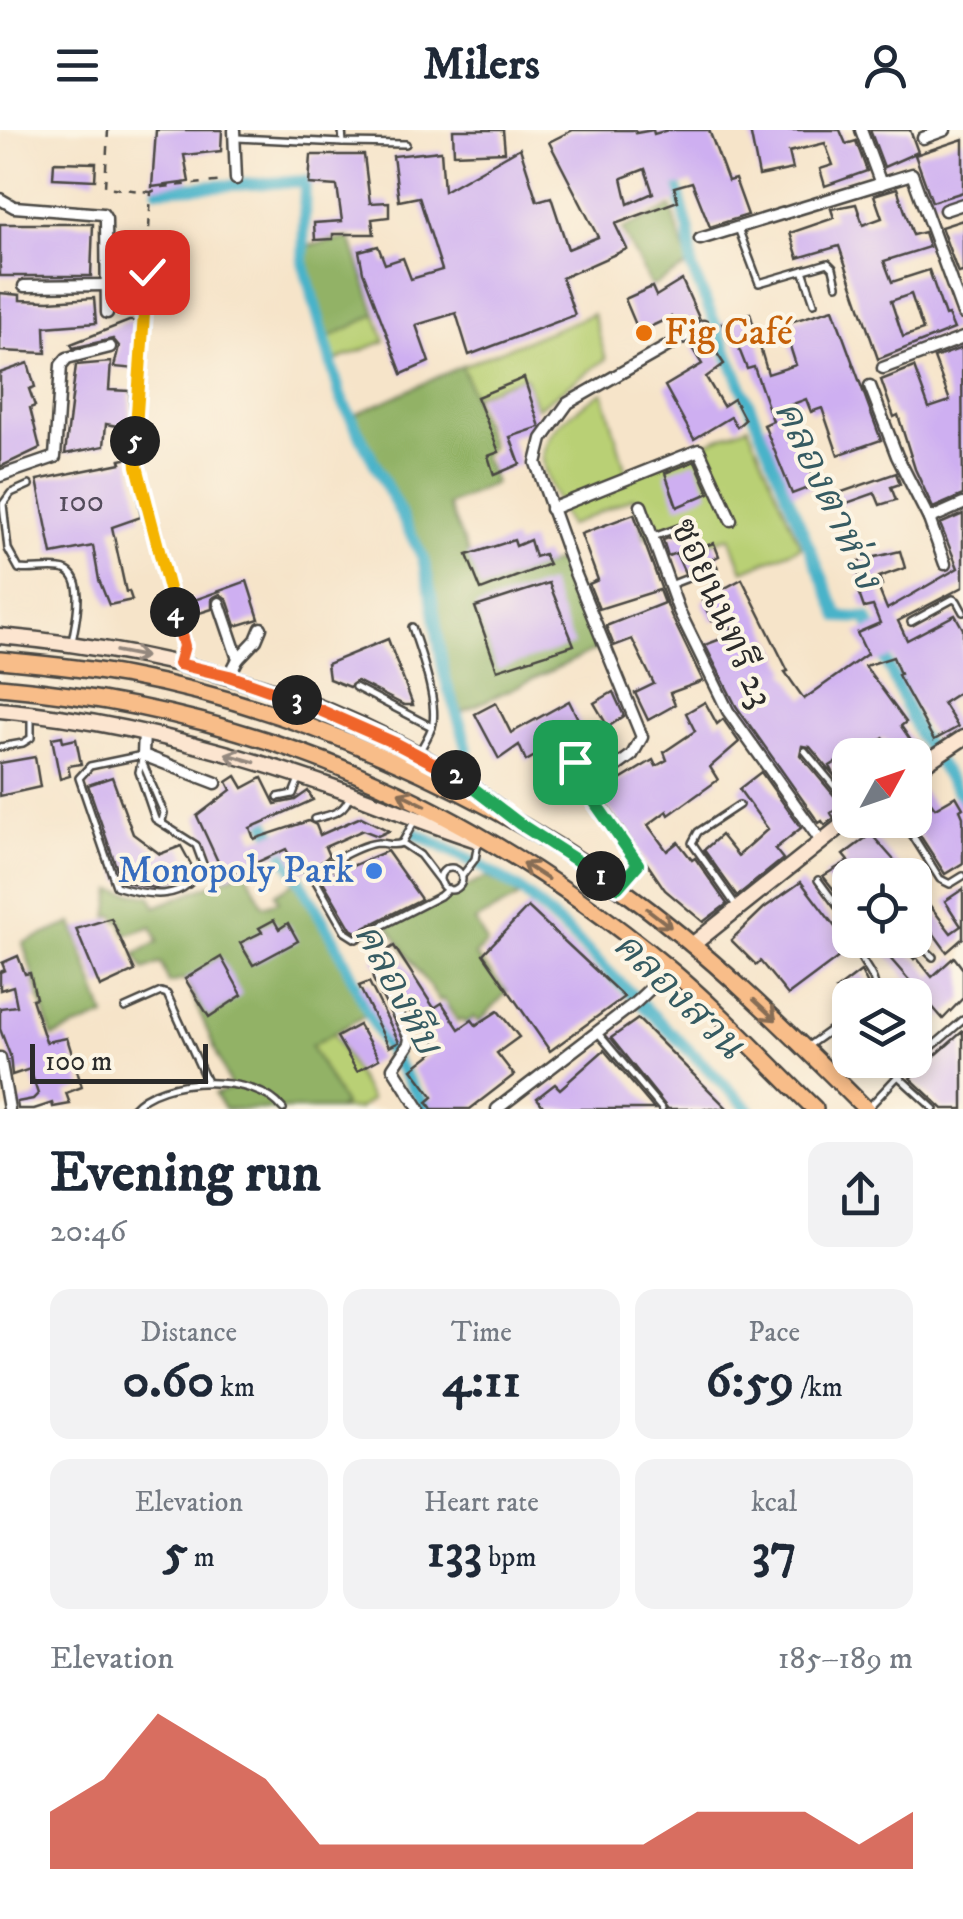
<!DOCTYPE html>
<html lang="en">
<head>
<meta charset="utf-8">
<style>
  :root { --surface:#fff; --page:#f2f2f3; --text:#1f2937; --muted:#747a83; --accent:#c8321e }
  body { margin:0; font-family:"IM FELL DW Pica","Noto Serif Thai",serif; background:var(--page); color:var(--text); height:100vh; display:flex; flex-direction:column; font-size:38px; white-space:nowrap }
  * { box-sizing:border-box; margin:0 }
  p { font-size:32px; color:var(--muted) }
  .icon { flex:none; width:55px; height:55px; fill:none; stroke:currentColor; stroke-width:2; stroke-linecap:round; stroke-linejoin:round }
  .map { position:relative; height:979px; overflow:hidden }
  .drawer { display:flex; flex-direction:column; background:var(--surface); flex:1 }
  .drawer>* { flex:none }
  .needle { width:65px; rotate:50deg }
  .buttons { position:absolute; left:832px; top:608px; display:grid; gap:20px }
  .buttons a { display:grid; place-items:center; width:100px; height:100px; border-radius:20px; background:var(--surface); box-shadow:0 5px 15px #0003; font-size:50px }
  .scale { position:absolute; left:30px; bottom:25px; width:178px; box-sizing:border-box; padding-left:10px; border:5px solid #2b2b2b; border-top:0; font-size:28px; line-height:35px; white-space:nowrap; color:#2b2b2b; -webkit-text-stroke:8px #fcf5e5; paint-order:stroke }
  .pin { position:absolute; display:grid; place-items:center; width:85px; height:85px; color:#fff; margin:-42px; border-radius:20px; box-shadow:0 5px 15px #0006 }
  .km { position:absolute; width:50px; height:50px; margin:-25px; border-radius:50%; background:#222; color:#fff; font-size:28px; line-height:50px; text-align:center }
  .round { display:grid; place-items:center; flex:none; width:105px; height:105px; border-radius:20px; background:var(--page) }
  .summary { display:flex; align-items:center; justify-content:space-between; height:170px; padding:0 50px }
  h1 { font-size:55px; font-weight:700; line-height:75px }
  .metrics { display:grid; grid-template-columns:repeat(3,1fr); gap:15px; height:170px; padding:10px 50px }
  .metrics div { display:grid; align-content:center; border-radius:20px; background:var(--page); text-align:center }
  .metrics b { font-size:50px; font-weight:700 }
  .metrics small { font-size:28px; font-weight:400 }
  .metrics p { font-size:28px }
  .chart { height:280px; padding:20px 50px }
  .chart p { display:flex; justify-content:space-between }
  .chart svg { width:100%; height:180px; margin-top:10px; fill:var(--accent); opacity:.7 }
  header { display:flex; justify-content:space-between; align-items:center; height:130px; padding:0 50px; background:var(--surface); font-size:45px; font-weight:700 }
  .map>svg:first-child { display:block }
  .green { fill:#b9d074; stroke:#727e50; stroke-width:2.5 }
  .forest { fill:#92b266; stroke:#5e6e48; stroke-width:2.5 }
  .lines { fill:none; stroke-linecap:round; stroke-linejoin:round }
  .canal { stroke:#4ab3c9; stroke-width:12 }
  .building { fill:#ceaff1; fill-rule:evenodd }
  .lane-casing { stroke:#494743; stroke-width:10 }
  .street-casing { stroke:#494743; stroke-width:15 }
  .secondary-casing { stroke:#494743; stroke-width:19 }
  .primary-casing { stroke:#494743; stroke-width:20 }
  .path { stroke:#494743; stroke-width:2.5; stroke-dasharray:8 8; stroke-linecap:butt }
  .lane { stroke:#fff; stroke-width:5 }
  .street { stroke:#fff; stroke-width:10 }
  .secondary { stroke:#fce5d0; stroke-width:14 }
  .primary { stroke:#f8bd89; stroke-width:15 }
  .oneway { stroke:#94887e }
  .oneway2 { stroke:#876d55 }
  .split-1-casing { stroke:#fff; stroke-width:20 }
  .split-2-casing { stroke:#fff; stroke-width:20 }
  .split-3-casing { stroke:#fff; stroke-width:20 }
  .split-4-casing { stroke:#fff; stroke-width:20 }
  .split-5-casing { stroke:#fff; stroke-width:20 }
  .split-6-casing { stroke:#fff; stroke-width:20 }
  .split-1 { stroke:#22a559; stroke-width:12 }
  .split-2 { stroke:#22a559; stroke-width:12 }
  .split-3 { stroke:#f0652b; stroke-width:12 }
  .split-4 { stroke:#f0652b; stroke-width:12 }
  .split-5 { stroke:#f5b400; stroke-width:12 }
  .split-6 { stroke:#f5b400; stroke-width:12 }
  .food-dot { fill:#e8710a; stroke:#fcf5e5; stroke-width:4 }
  .shop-dot { fill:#3f7fe0; stroke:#fcf5e5; stroke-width:4 }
  .labels { text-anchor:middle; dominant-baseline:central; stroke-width:8; stroke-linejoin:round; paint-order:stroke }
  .number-label { font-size:32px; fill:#544c5c }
  .food-label { font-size:38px; fill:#c56008; stroke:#fcf5e5; text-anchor:start }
  .street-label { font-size:38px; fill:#2b2b2b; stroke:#fcf5e5 }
  .shop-label { font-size:38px; fill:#366cbe; stroke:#fcf5e5; text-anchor:end }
  .water-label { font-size:40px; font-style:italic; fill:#365b62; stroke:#fcf5e5 }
</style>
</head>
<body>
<header><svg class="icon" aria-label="menu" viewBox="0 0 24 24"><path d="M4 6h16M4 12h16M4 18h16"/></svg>Milers<svg class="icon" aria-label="person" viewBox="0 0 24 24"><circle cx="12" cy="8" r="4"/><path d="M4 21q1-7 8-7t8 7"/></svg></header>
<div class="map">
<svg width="963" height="979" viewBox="0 0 963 979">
  <rect width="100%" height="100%" fill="#fcf5e5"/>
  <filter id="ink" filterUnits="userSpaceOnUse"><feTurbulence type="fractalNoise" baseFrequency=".01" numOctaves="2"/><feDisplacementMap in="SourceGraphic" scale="20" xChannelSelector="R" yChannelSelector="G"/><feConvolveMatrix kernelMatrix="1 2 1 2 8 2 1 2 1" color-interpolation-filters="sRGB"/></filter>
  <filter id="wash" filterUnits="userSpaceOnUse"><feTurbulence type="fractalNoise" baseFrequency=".0048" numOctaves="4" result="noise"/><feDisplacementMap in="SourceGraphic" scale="40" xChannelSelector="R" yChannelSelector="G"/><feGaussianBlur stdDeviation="2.25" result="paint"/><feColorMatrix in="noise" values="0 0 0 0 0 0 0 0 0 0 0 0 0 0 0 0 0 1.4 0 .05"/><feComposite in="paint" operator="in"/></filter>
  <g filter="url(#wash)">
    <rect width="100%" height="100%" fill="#f6e4c9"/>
    <g class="green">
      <polygon points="376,184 385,211 335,231 328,208"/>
      <polygon points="593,184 606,229 537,278 525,246 472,266 462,236"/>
      <path d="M 603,262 L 627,345 L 748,296 L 801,417 L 743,441 L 730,407 L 694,418 L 684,390 L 645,408 L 634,367 L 568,396 C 562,379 543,345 543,330 C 543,297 580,277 603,262 Z"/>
      <polygon points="333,903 371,970 358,979 337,979 343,976 311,916"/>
    </g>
    <g class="forest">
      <polygon points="671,77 689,135 651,157 622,99"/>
      <polygon points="350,108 376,184 328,208 305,126 306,116"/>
      <polygon points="462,236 491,317 483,326 495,353 448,375 483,458 565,428 600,518 462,582 449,549 427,431 354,285"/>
      <polygon points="246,740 263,776 279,771 275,764 295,752 332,813 366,885 311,916 344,975 337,979 224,979 215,964 231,958 186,849 169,853 161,833 144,840 135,824 158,812 152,796 126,805 121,791 117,791 114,785 108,787 112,760 151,766 155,777"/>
      <polygon points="487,747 510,758 519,767 475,791 487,813 475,825 507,862 479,892 474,887 466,894 461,889 458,892 443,869 439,871 388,796"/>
      <polygon points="72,793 105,886 52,907 23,813"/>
    </g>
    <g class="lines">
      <g class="canal">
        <polyline points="672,40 689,101 692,139 839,487 867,488 918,603 963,669"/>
        <path d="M 158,59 L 305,51 L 303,132 L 341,268 L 422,426 C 434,465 436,504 444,543 C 450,569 462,592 467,619"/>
        <polyline points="257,677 337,815 382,910 427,979"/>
        <polyline points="413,702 483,737 523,762 569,803 749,979"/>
      </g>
    </g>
    <g id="blocks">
      <g class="building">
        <polygon points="156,0 222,0 221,21 184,25 189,52 152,57"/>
        <polygon points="453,0 503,0 505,22 454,24"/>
        <path d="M 573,0 L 635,0 L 636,3 L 653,0 L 654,4 L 668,0 L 709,0 L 728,51 L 735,49 L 748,85 L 710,97 L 692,52 L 674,57 L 678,71 L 615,94 L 627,119 L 562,148 L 575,185 L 469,225 L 456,183 L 416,195 L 429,232 L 402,244 L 363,142 L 359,121 L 378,116 L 385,134 L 403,128 L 411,149 L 442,140 L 419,67 L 399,71 L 393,26 L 441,21 L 444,61 L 520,18 L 537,71 L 551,67 L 568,119 L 598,107 L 549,12 ZM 645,39 L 653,63 L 628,74 L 622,48 Z"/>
        <polygon points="750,0 840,0 846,14 856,11 867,41 825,56 820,39 833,35 825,13 789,22 793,39 759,46"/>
        <polygon points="870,0 910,0 918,22 884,37"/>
        <polygon points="963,9 963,62 932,72 915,25"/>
        <polygon points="311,25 364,25 370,73 389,72 389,87 372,89 374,104 333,104 333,109 315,110 314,93 342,91 337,56 309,54"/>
        <polygon points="54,32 96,33 95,50 53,48"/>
        <path d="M 897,58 L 913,105 L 924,102 L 929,117 L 884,131 L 892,152 L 929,140 L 945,186 L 948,185 L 954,199 L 878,229 L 839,116 L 798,128 L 790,103 L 834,88 L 831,79 L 856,74 L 863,95 L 882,88 L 874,65 ZM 911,164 L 923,200 L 903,207 L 891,171 Z"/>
        <polygon points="963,90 963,142 958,143 941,97"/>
        <polygon points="0,94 93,94 91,146 0,146"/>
        <polygon points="682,150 699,188 678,200 671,187 639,202 625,169 652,157 656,166"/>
        <polygon points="0,163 20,165 20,170 49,171 94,168 96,193 45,197 46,223 0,221"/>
        <polygon points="833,179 881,310 838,325 822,278 811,282 806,269 785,277 816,355 792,364 764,295 773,291 754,237 747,239 732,201 726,203 722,193 750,183 768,244 796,235 783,194"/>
        <polygon points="129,191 138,191 142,222 138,221 136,239 114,237 119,216 113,209 73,218 71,214"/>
        <polygon points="703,208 707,208 724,234 706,247 723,276 734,269 745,290 737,297 731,287 694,309 665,256 702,234 692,218"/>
        <polygon points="962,218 963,365 933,378 915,339 898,285 894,287 881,250 914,237 929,278 950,271 934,228"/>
        <polygon points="111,232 109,260 130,261 129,298 106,294 104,316 65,324 76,235"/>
        <polygon points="28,233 35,257 29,259 35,276 30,278 40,318 0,337 0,243"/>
        <polygon points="524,248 540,297 510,307 520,334 494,345 488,326 499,322 477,267"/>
        <polygon points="130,328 141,387 112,397 126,462 129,461 132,470 109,475 99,450 93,416 52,424 37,350 121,333 120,330"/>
        <polygon points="695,331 709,363 677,377 665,343"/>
        <polygon points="896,343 900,354 891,357 896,370 880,375 875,363 827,380 822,369"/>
        <polygon points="634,384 671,485 703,551 670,563 675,575 648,590 635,563 654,554 632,509 614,516 606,496 664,473 659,460 599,479 589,454 598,450 581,404"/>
        <polygon points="963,384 963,457 898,491 907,510 955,485 963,499 963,560 943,573 958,597 934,610 898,545 900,544 893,527 865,536 906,592 901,596 920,624 897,625 884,608 858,625 848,625 830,636 837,649 810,617 802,616 800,625 842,675 831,683 834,688 825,695 822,691 819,693 736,576 705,515 734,504 725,485 712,491 702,471 717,465 713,459 723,454 725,458 742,449 788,541 785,542 804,569 867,524 857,503 880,493 873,476 864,478 859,464 865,463 858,443 862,442 859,431 900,421 905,438 879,447 882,455 878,457 887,479 958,438 940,394"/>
        <polygon points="686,402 693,420 714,413 719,426 685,443 676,423 668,426 663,410"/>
        <polygon points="514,410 516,416 530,410 535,427 544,424 549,434 481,460 467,425"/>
        <polygon points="247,451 259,489 236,496 227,469 220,464 212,468 212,479 190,486 186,473"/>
        <polygon points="549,453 574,515 497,540 475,477"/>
        <polygon points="388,509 413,575 404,575 357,551 349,557 329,549 327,534"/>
        <polygon points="613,562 624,586 608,597 594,573"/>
        <polygon points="569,571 583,599 526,631 519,615 499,629 475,584 496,573 511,603"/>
        <polygon points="705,572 717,594 723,589 739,612 710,637 718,650 669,685 667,681 648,695 667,721 678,712 692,730 695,728 727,774 703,792 665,760 599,663 653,630 656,636 667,630 664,622 695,601 686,583"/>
        <polygon points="62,606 63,612 76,609 81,634 68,636 70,646 60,649 52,608"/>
        <polygon points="35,627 40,657 0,666 0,633"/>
        <polygon points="761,642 801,698 775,719 783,729 737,766 704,720 721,705 738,726 768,699 739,659"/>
        <polygon points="236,646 243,658 262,648 275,674 295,670 308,661 313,670 250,698 254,709 308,691 316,695 320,705 361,687 389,701 378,706 363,700 325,717 329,726 313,739 299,743 286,719 225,747 197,686 231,660 227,652"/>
        <polygon points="112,647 133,704 160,724 181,716 193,738 183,750 155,758 121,751 88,655"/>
        <polygon points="915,651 935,678 956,666 963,678 960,680 963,687 963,733 945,744 910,690 915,690"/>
        <polygon points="871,704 907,745 850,745 850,780 823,746 848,731 843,725"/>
        <polygon points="387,721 421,769 356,802 351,799 321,748 334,738 336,743"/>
        <polygon points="801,752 851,818 788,865 760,831 756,835 731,810 764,778"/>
        <polygon points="915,756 951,803 961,796 945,771 963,759 963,808 947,822 915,778"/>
        <polygon points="528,777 624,867 550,921 483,824"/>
        <polygon points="111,788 135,841 100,857 76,799"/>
        <polygon points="274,790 279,799 288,793 298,811 253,835 240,813 262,802 259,798"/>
        <polygon points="895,810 899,810 914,829 916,827 932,847 954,827 963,839 963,868 943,889 882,819"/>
        <polygon points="394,816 434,878 442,873 459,899 472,890 476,895 498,881 519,907 497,923 514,945 470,979 432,979 427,972 433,967 412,939 439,918 419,887 416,889 398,864 386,842 372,830"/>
        <polygon points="18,826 25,844 30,843 36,868 32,869 46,912 67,908 82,957 66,963 70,974 53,977 52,973 34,979 18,979 17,972 33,969 38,964 30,939 12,945 10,925 0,899 0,878 17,876 13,856 0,860 0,842 5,840 2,833"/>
        <polygon points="221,827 242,865 209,887 185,849"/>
        <polygon points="861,841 868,855 868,865 850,865 850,878 836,860"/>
        <polygon points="369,852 399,912 389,917 359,856"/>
        <polygon points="638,889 728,979 668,979 611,908"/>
        <polygon points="359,895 379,929 357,941 337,907"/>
        <polygon points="963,901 963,979 943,979 910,948"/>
        <polygon points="604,920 654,979 545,979 537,968 555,954 560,959"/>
      </g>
    </g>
  </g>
  <g filter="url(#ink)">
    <use href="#blocks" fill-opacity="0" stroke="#494743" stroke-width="2.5"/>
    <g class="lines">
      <g class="lane-casing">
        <g id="lane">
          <polyline points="342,0 343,13 406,14"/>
          <polyline points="237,8 343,13"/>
          <polyline points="738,98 759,153 828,133 833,138 837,155"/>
          <polyline points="803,140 814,173"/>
          <path d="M 29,355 L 11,363 L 3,374 L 8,419 L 19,439 C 32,441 46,437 60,439 C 89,442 75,494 72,512"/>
          <polyline points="653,407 690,394"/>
          <polyline points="670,455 714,438"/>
          <polyline points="911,492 953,469 957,471 963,482"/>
          <path d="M 412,497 C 420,521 437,567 433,593 C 431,603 424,613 419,622"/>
          <polyline points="355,557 432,597"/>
          <circle cx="564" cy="626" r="12"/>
          <polyline points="0,617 23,613 31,608 31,584"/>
          <polyline points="805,621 850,675"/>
          <polyline points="875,621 877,625"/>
          <path d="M 143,625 L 139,642 L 155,689 L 196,715 L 203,734 C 186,772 151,767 116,756 L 79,648 L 90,636 Z"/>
          <polyline points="143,634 164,683 162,691"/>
          <polyline points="570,637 586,659"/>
          <polyline points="278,667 293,664 299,649"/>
          <path d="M 314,689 C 331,684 344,684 350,665"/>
          <polyline points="903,690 940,749 950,754 963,746"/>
          <polyline points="402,713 415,690"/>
          <circle cx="451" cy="749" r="11"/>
          <polyline points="462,746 475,729 478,713"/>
          <polyline points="818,750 850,793"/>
          <path d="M 442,754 L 420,725 L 402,713 C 392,717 388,713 378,713 C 363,714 320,735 314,748 L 345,802 L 356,809 L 440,766 L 448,759"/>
          <polyline points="737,777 692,713 698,702 739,675"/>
          <path d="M 863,810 L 859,824 C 865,838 879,849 874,865"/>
          <polyline points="915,810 933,827"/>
          <polyline points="125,878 161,862 167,864 207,952"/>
          <polyline points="598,903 662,979"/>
          <polyline points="808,916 850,886"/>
          <polyline points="898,946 963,890"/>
          <polyline points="869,977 898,946 934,979"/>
          <path d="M 132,979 C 161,945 256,943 283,979"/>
        </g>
      </g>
      <g class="street-casing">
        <g id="street">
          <polyline points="234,0 236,49"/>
          <polyline points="861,0 881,54"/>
          <polyline points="923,8 945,0"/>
          <polyline points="0,69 14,77 103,84 106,89 107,183"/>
          <polyline points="945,80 963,74"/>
          <polyline points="700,109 912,44 963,184"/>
          <polyline points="24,156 108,155"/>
          <polyline points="883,238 963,208"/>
          <polyline points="870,256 897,326 929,389 963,374"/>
          <polyline points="0,346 55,327 61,235 67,228 110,217"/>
          <polyline points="641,376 679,481 728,581 821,711"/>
          <polyline points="551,379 699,320 731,390"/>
          <polyline points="929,389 945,434"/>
          <polyline points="219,473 238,529 229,546"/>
          <polyline points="238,529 256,510 261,498"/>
          <polyline points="144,602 143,625 216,653"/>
          <polyline points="618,757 638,734 586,659 632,625 642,607 575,443 536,333 542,309 568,273 703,196"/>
          <polyline points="379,847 410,908 409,914 393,938 419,979"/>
          <polyline points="0,928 9,979"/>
          <polyline points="497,979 635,873 670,840"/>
        </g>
      </g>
      <g class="secondary-casing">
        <g id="secondary">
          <path d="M 0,506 C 175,522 357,569 498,677"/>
          <path d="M 0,580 C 116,590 231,621 341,660 C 387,677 430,695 477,710"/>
          <polyline points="915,640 963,608"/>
          <polyline points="692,815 850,689"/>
        </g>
      </g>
      <g class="primary-casing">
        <g id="primary">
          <path d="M 0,530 C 43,534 86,538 128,546 C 294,577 481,659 618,757 C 709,822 788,901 866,979"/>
          <path d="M 0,557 C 259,580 467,672 667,837 C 719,880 766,932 815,979"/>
        </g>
      </g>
      <g class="path">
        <polyline points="108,0 105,57 150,62"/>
        <polyline points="182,523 184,516 137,336 134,293 142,229 151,62 163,57 224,51"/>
      </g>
      <use href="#lane" class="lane"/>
      <use href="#street" class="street"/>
      <use href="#secondary" class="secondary"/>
      <use href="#primary" class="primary"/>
    </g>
    <defs><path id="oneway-shaft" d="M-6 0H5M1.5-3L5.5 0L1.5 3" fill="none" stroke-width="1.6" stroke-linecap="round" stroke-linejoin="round" transform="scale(2.5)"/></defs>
    <g class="oneway">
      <use href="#oneway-shaft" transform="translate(131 524) rotate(11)"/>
      <use href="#oneway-shaft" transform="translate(240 628) rotate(-164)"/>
    </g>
    <g class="oneway2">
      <use href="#oneway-shaft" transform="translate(412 669) rotate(-154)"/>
      <use href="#oneway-shaft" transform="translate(535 741) rotate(-147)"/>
      <use href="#oneway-shaft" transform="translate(659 788) rotate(38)"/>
      <use href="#oneway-shaft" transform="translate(765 880) rotate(43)"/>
    </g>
  </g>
  <g class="lines" filter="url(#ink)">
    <g class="split-1-casing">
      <polyline id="split-1" points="575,632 570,637 638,734 618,757 601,746"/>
    </g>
    <g class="split-2-casing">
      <polyline id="split-2" points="456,645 520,694 601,746"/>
    </g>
    <g class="split-3-casing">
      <polyline id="split-3" points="297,570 397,614 456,645"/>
    </g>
    <g class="split-4-casing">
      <polyline id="split-4" points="175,482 184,516 179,534 229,546 297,570"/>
    </g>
    <g class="split-5-casing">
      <polyline id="split-5" points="135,311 137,336 175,482"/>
    </g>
    <g class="split-6-casing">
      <polyline id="split-6" points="135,311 147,142"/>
    </g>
    <use href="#split-1" class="split-1"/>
    <use href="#split-2" class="split-2"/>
    <use href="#split-3" class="split-3"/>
    <use href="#split-4" class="split-4"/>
    <use href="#split-5" class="split-5"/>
    <use href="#split-6" class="split-6"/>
  </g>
  <circle class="food-dot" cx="644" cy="203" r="10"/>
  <circle class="shop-dot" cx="374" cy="741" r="10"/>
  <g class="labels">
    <g class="number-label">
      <text x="81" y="372">100</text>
    </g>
    <g class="food-label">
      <text x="664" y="203">Fig Café</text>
    </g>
    <g class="street-label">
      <text transform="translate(722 483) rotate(66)">ซอยนนทรี 23</text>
    </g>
    <g class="shop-label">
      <text x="354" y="741">Monopoly Park</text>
    </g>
    <g class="water-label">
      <text transform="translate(827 365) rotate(65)">คลองตาห่วง</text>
      <text transform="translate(397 859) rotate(62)">คลองหีบ</text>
      <text transform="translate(678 866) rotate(44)">คลองสวน</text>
    </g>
  </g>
</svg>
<div class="buttons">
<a><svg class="needle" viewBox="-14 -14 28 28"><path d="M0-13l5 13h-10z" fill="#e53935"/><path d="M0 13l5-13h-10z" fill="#747a83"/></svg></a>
<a><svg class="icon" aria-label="locate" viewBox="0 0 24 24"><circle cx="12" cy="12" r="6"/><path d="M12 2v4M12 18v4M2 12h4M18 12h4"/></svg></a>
<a><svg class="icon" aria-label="layers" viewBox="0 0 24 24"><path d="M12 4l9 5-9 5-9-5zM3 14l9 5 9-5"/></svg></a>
</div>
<div class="scale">100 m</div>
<div class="pin" style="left:575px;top:632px;background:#1e9e55"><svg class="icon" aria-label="arrive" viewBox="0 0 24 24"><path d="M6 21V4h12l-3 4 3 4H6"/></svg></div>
<div class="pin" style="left:147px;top:142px;background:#d93025"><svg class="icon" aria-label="check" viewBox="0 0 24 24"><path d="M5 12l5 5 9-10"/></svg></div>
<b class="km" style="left:601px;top:746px">1</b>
<b class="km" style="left:456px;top:645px">2</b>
<b class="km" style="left:297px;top:570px">3</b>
<b class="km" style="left:175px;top:482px">4</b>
<b class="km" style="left:135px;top:311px">5</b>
</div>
<section class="drawer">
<div class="summary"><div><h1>Evening run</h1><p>20:46</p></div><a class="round"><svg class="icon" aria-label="share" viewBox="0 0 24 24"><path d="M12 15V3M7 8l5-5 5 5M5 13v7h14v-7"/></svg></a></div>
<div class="metrics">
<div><p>Distance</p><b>0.60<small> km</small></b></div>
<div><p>Time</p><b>4:11</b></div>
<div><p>Pace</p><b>6:59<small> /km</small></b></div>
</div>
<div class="metrics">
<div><p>Elevation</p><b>5<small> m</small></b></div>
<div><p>Heart rate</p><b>133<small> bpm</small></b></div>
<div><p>kcal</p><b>37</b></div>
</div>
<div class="chart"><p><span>Elevation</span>185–189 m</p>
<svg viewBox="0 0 160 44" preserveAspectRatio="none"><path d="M0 44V30L10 22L20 6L30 14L40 22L50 38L60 38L70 38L80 38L90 38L100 38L110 38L120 30L130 30L140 30L150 38L160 30V44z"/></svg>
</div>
</section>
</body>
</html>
